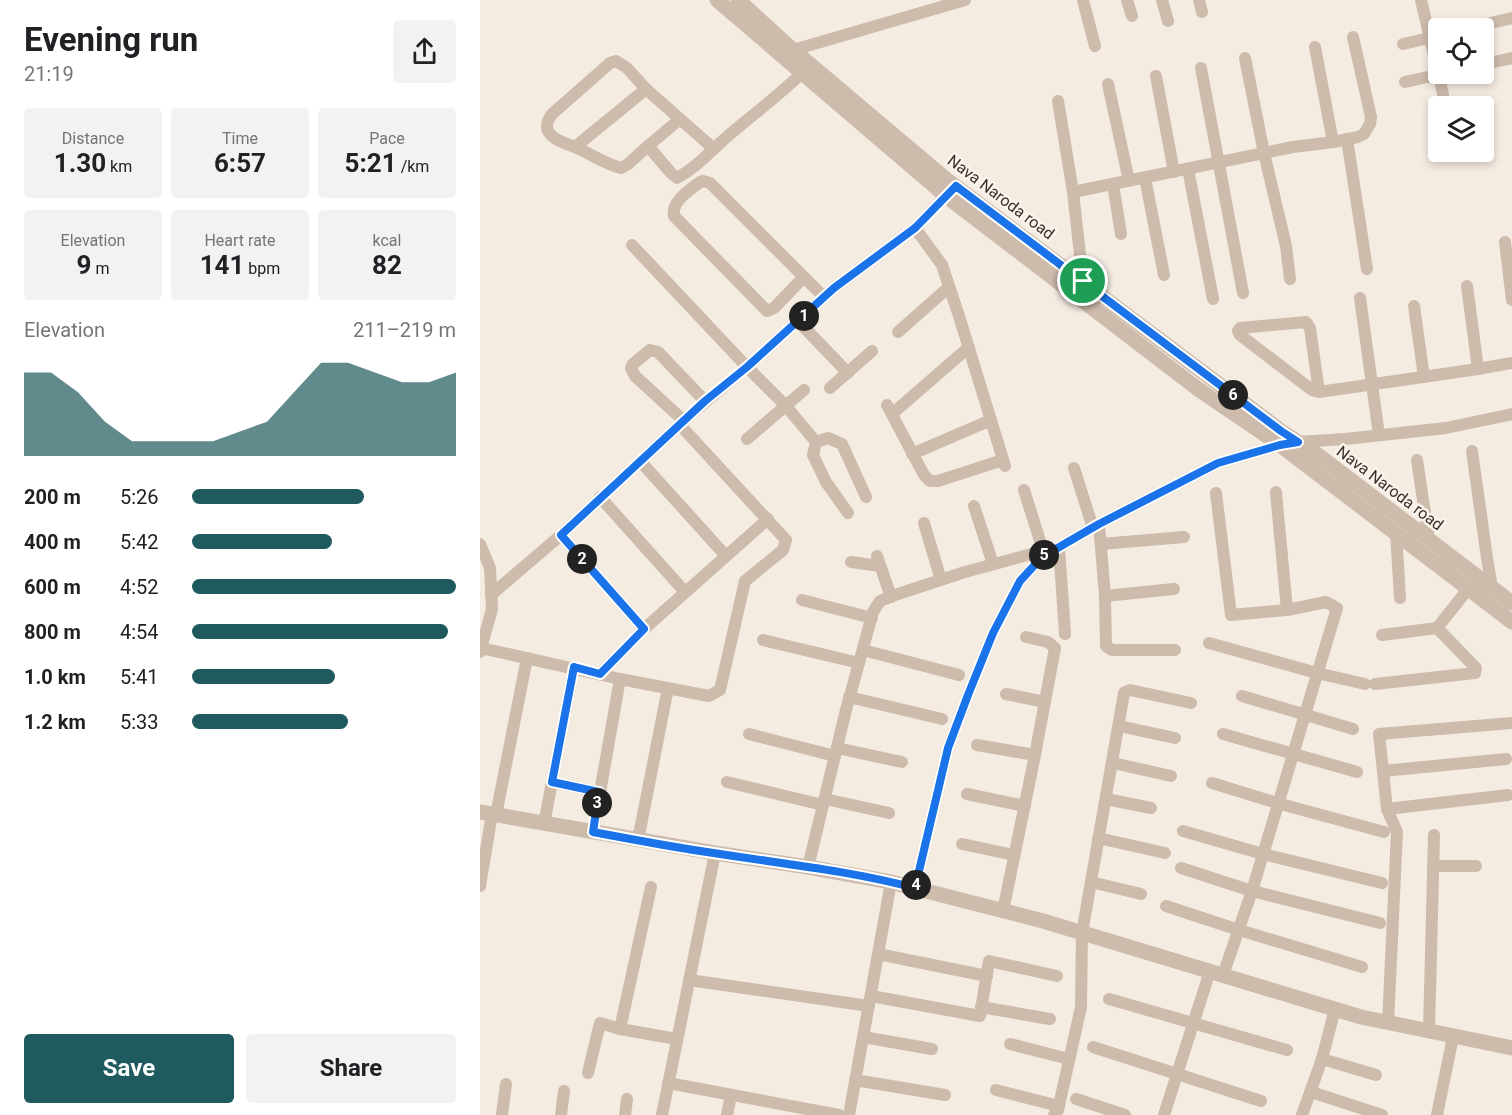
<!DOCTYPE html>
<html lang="en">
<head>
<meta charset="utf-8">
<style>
  :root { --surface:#fff; --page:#f2f2f2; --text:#202124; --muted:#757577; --accent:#1f5a5e }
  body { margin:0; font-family:Roboto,sans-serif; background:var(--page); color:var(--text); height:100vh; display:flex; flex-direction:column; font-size:22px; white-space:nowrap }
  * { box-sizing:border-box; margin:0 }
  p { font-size:20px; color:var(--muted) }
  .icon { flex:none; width:33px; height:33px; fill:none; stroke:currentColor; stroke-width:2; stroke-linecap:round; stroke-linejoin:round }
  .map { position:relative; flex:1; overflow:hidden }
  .details { display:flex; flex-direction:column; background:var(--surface); width:480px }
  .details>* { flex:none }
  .fabs { position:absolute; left:948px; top:18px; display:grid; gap:12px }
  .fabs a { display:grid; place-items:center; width:66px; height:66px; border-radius:6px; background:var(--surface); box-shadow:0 3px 9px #0003; font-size:30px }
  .pin { position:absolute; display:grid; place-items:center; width:51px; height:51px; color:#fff; margin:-26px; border:3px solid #fff; border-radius:50%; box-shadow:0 2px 6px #0007 }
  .km { position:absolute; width:30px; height:30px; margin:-15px; border-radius:50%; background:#222; color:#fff; font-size:16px; line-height:30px; text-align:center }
  .round { display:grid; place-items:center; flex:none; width:63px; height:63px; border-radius:6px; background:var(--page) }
  .head { display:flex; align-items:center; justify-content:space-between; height:102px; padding:0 24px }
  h1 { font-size:33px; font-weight:700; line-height:45px }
  .figures { display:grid; grid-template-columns:repeat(3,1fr); gap:9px; height:102px; padding:6px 24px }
  .figures div { display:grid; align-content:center; border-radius:6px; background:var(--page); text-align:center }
  .figures b { font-size:26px; font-weight:700 }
  .figures small { font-size:16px; font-weight:400 }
  .figures p { font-size:16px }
  .chart { height:168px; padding:12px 24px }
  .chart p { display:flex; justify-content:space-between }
  .chart svg { width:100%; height:108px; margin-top:6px; fill:var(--accent); opacity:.7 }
  .button { display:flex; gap:12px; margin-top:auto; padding:12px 24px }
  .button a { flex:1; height:69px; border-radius:6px; background:var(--accent); color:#fff; font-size:24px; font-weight:700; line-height:69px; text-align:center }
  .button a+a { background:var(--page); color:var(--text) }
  ul { padding:0 24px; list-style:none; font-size:20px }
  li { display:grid; grid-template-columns:96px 72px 1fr; align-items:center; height:45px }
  li i { height:15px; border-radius:8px; background:var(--accent) }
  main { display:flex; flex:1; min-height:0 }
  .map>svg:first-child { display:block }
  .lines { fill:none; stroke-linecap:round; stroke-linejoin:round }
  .minor { stroke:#cdbbac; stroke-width:12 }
  .tertiary { stroke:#cdbbac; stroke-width:15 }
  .route-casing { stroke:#fff; stroke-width:12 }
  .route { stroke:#1a73e8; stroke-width:8 }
  .labels { text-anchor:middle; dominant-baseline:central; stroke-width:5; stroke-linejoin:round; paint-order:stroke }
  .street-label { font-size:16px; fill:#3b302b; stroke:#fbf5ee }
</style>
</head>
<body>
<main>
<section class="details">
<div class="head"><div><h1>Evening run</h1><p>21:19</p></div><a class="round"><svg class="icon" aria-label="share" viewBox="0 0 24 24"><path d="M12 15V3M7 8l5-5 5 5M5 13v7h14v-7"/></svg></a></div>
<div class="figures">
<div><p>Distance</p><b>1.30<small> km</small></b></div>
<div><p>Time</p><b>6:57</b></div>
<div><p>Pace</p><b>5:21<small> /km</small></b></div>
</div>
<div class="figures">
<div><p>Elevation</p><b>9<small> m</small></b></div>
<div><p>Heart rate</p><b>141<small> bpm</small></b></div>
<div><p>kcal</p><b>82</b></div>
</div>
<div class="chart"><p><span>Elevation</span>211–219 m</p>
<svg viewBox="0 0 160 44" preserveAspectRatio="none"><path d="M0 44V10L10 10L20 18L30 30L40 38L50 38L60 38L70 38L80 34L90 30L100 18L110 6L120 6L130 10L140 14L150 14L160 10V44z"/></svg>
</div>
<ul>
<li><b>200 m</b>5:26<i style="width:65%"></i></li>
<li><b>400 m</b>5:42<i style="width:53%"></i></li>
<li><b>600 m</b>4:52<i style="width:100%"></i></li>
<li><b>800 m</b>4:54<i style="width:97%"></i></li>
<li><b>1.0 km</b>5:41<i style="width:54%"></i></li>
<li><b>1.2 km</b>5:33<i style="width:59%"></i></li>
</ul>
<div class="button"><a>Save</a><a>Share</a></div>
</section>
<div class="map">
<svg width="1032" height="1115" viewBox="0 0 1032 1115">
  <rect width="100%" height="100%" fill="#f4ebe1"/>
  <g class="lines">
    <g class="minor">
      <polyline points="603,0 615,46"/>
      <polyline points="647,0 652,16"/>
      <polyline points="682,0 688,21"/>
      <polyline points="719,0 722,12"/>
      <polyline points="941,0 963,94"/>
      <polyline points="989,28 1032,18"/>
      <polyline points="923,44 958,36"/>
      <polyline points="835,47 853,142"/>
      <polyline points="309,53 313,50 485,0"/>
      <polyline points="765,58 784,153 806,246 810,279"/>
      <polyline points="1004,64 1032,58"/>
      <polyline points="721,68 763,293"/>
      <polyline points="676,76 694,172"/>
      <polyline points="925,82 961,74"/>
      <polyline points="628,84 649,181"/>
      <polyline points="578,101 593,192"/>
      <polyline points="867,139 887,269"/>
      <polyline points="168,146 200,119"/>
      <polyline points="95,147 166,89"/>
      <path d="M 234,149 L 166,89 L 147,68 L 136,61 L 130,63 L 72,114 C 67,121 64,128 71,135 C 77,142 89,144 97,148 C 111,154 125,164 141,168 L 148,164 L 168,146 L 191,173 L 197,178 C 214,169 226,156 240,143 C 267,119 296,98 322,73"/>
      <polyline points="708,169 733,299"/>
      <polyline points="665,178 684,275"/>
      <polyline points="633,184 641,234"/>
      <polyline points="435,228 462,265 479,316 525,466"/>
      <polyline points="1025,242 1032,300"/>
      <polyline points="152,245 267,367 305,405 336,442 348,438 362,444 386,497"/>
      <path d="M 323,278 L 294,308 L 287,311 L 194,216 C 191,201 210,190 220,182 L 223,181 L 230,183 L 344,297"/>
      <polyline points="603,281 593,192 813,147 853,142 878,137 884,134 890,124 891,117 873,37"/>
      <polyline points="987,286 998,369"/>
      <polyline points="880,298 899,435"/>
      <polyline points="934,306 944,377"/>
      <polyline points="318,321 368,373"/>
      <polyline points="418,332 469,287"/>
      <polyline points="350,388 392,351"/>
      <polyline points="839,392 830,328 826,322 760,328 758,331 760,335 832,390 839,392 998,369 1032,363"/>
      <polyline points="407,405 444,475 450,481 458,481 523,460"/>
      <polyline points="412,414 489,347"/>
      <polyline points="204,421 155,376 151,368 153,364 170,350 178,352 225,401"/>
      <polyline points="267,439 324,390"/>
      <polyline points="336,442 333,455 346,482 368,513"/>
      <polyline points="992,451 1007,558 1012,588"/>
      <polyline points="432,454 511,420"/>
      <polyline points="937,460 949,540"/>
      <polyline points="161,462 246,556"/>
      <polyline points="594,468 613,528"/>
      <polyline points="736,493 751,615 807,610 796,492"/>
      <polyline points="120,497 205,592"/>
      <polyline points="494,506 513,564"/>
      <polyline points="444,523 461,580"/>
      <polyline points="619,524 625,596 626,646 632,650 695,650"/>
      <polyline points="916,533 920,598"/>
      <polyline points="81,535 164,629"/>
      <polyline points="0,544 10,568 12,609 0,652"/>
      <polyline points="621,544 704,537"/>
      <polyline points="579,547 585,634"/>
      <polyline points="397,556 411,597"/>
      <polyline points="371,562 400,566"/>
      <polyline points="11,595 81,535 210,415 267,367 354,288 435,228 470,191"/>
      <polyline points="625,596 694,589"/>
      <polyline points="322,600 392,618"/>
      <polyline points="902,635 957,628"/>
      <polyline points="283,640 379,663"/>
      <polyline points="729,643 837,673 885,684"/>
      <polyline points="1,648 140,679 229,696 240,690 265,581 303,550 306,540 200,425"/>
      <polyline points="383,650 479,675"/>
      <polyline points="120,674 164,629 288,519"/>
      <polyline points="895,684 995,673 996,668 957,628 988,589"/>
      <polyline points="526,694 565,702"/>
      <polyline points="762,696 873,729"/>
      <polyline points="369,697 462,719"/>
      <polyline points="639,726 695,738"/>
      <polyline points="269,734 355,756"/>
      <polyline points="743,734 877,772"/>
      <polyline points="497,745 555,755"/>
      <polyline points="357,748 422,762"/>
      <polyline points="633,763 691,776"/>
      <polyline points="903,771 1026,759"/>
      <polyline points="72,782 119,792"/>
      <polyline points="247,782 343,805"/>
      <polyline points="732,783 797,803 904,832"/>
      <polyline points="487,794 545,806"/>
      <polyline points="345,799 409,813"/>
      <polyline points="626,799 671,808"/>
      <polyline points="907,809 1028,795"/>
      <polyline points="16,815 47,658"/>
      <polyline points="64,824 94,667"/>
      <polyline points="703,831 783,854 902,883"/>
      <polyline points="113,832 140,679"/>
      <polyline points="618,838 685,853"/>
      <polyline points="158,840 188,688"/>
      <polyline points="482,844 534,855"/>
      <polyline points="953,866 996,866"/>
      <polyline points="328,867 366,710 393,612 400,601 415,595 485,572 555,553 561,544 544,490"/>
      <polyline points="701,868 772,891 900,923"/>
      <polyline points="611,882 661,894"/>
      <polyline points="0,886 12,814"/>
      <polyline points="435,888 468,748 488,695 513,633 540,581 562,557 619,524 738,463 800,445 818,442 865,439 966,428 1032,414"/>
      <polyline points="686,906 759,930 882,967"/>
      <polyline points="523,911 555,755 575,648 568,642 546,637"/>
      <polyline points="398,954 507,976"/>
      <polyline points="743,975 772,891 857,608 846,602 807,610"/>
      <polyline points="209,980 389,1006"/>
      <polyline points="391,996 500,1016 509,961 577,976"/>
      <polyline points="629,999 807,1050"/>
      <polyline points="501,1007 570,1019"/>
      <polyline points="908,1023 917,832 907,809 899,734 1032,723"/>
      <polyline points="140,1029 171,887"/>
      <polyline points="949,1031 954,835"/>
      <polyline points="383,1037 452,1049"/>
      <polyline points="530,1044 589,1059"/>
      <polyline points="613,1047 781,1101"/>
      <polyline points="842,1059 896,1075"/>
      <polyline points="108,1073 120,1023 140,1029 197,1039"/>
      <polyline points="375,1080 465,1095"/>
      <polyline points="188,1083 359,1115"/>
      <polyline points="516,1090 579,1106"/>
      <polyline points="831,1092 902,1115"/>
      <polyline points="596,1099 645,1115"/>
      <polyline points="22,1115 26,1084"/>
      <polyline points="81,1115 84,1091"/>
      <polyline points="145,1115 147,1099"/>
      <polyline points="182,1115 235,853"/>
      <polyline points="247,1115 251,1095"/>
      <polyline points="369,1115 411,882"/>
      <polyline points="574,1115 578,1110 601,1007 602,933 644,693 645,692 650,690 711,703"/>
      <polyline points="684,1115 730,971"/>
      <polyline points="822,1115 842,1059 855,1009"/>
      <polyline points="957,1115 973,1037"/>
    </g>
    <g class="tertiary">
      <polyline points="237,0 466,196 718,389 800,445 1032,622"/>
      <polyline points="258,0 313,50 467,180 801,431 838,455 1032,603"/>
      <polyline points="0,812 235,853 328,867 411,882 563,921 881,1017 1032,1048"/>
    </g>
  </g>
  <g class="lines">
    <g class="route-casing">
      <path id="route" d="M 476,186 L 801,431 L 818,442 L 800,445 L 738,463 L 619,524 L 562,557 L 540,581 L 513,633 L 488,695 L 468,748 L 435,888 C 371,871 305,864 240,854 C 197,848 155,840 113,832 L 119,792 L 72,782 L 94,667 L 120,674 L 164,629 L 81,535 L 225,401 L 267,367 L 354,288 L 435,228 Z"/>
    </g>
    <use href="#route" class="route"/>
  </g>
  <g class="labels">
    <g class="street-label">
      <text transform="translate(521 197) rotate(37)">Nava Naroda road</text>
      <text transform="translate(910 488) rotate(37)">Nava Naroda road</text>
    </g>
  </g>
</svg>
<div class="fabs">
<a><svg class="icon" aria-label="locate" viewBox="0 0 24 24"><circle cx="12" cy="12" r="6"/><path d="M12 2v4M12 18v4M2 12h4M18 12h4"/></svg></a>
<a><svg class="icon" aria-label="layers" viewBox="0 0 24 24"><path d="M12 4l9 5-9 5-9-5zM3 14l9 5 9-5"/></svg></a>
</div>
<div class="pin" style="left:603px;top:281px;background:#1e9e55"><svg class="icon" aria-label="arrive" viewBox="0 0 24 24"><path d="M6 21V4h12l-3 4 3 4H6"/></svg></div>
<b class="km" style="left:324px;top:316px">1</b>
<b class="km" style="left:102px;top:559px">2</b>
<b class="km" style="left:117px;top:803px">3</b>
<b class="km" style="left:436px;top:885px">4</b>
<b class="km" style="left:564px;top:555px">5</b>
<b class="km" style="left:753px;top:395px">6</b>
</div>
</main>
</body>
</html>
